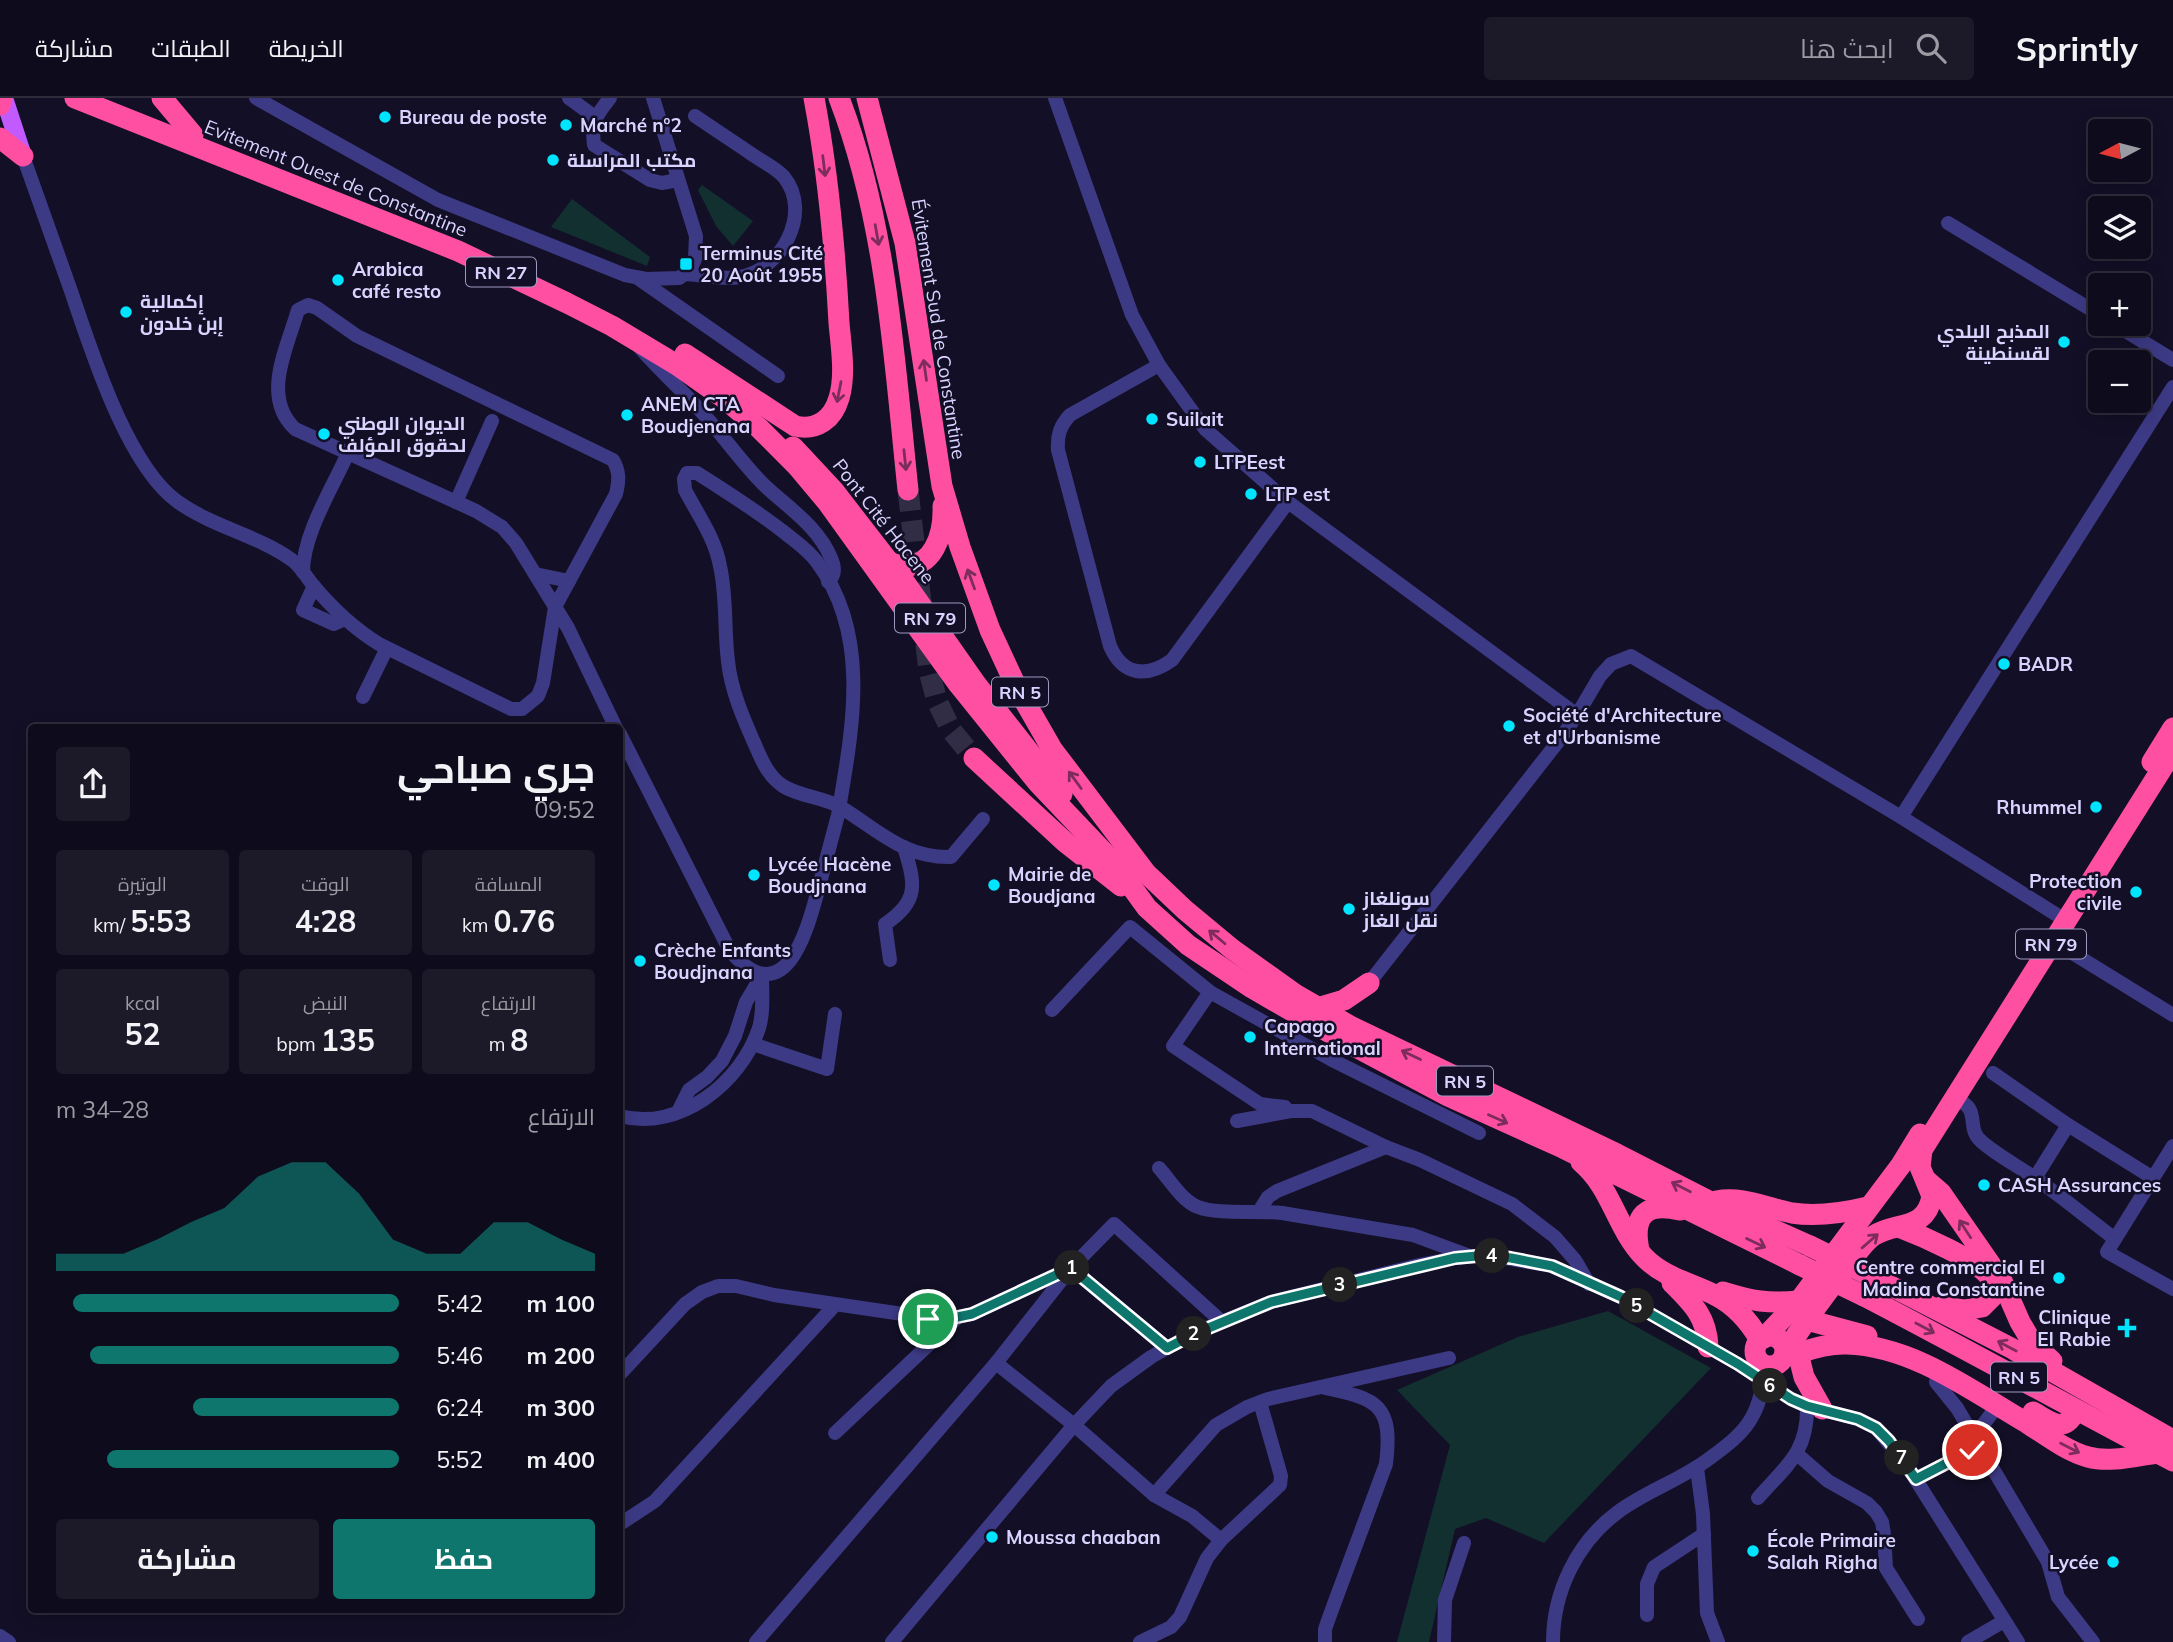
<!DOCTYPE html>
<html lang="ar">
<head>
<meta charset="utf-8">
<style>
  :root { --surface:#0e0b1c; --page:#1c1929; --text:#f1f3f6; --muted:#9b9ba3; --line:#2e2b3b; --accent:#0f766e }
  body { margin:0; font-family:Mulish,Cairo,sans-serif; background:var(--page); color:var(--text); direction:rtl; height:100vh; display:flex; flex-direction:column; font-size:26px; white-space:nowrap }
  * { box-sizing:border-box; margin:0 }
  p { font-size:23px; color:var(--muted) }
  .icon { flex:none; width:38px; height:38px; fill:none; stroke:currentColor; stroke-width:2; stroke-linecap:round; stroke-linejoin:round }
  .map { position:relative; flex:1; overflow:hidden; direction:ltr }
  .drawer { position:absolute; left:28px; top:626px; width:595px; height:889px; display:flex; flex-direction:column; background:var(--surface); border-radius:7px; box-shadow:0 4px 18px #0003,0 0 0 2px var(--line); direction:rtl }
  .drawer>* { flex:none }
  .needle { width:46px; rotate:263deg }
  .fabs { position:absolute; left:2088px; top:21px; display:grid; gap:14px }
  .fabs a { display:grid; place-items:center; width:63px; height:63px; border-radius:7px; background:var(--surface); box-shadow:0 4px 18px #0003,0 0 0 2px var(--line); font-size:35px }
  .pin { position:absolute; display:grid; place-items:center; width:60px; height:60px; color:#fff; margin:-30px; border:4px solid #fff; border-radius:50%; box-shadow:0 2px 7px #0007 }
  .km { position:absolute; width:35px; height:35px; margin:-18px; border-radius:50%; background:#222; color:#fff; font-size:19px; line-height:35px; text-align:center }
  .round { display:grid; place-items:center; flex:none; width:74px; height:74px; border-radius:7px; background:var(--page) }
  .summary { display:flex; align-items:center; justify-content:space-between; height:119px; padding:0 28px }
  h1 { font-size:38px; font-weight:700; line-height:52px }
  .stats { display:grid; grid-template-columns:repeat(3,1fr); gap:10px; height:119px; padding:7px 28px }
  .stats div { display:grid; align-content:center; border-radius:7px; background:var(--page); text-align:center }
  .stats b { font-size:30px; font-weight:700 }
  .stats small { font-size:19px; font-weight:400 }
  .stats p { font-size:19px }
  .chart { height:196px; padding:14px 28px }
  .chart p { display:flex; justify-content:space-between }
  .chart svg { width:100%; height:126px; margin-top:7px; fill:var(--accent); opacity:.7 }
  .primary-button { display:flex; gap:14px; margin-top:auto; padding:14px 28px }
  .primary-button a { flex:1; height:80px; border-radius:7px; background:var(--accent); color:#fff; font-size:28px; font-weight:700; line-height:80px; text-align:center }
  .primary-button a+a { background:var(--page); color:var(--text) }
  ul { padding:0 28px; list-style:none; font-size:23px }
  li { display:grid; grid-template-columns:112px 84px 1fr; align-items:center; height:52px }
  li i { height:18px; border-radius:9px; background:var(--accent) }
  header { display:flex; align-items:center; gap:42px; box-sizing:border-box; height:98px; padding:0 35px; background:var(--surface); border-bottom:2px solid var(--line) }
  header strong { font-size:33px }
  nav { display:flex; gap:38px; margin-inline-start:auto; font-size:24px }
  .search { width:490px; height:63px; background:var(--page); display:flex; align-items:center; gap:18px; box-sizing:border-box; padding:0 24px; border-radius:7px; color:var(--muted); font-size:26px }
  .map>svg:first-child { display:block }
  .green { fill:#12302f }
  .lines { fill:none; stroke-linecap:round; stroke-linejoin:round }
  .highway-tunnel { stroke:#312d47; stroke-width:21; stroke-dasharray:21 10; stroke-linecap:butt }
  .minor { stroke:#3d3a85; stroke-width:14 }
  .major { stroke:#c25bff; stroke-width:18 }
  .highway { stroke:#ff4fa3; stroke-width:21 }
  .highway-bridge { stroke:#ff4fa3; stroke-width:21 }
  .oneway { stroke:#7d2c5e }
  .route-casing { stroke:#fff; stroke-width:14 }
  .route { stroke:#0f766e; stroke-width:9 }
  .poi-dot { fill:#00e5ff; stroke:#130f26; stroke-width:2.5 }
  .labels { text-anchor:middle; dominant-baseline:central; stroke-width:5; stroke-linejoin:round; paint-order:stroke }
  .shield { fill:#130f26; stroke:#9e99be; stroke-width:2 }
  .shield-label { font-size:18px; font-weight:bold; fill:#d9d4ff }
  .poi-label { font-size:19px; font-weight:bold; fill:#d9d4ff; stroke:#130f26; text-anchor:start }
  .street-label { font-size:19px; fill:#d9d4ff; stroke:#130f26 }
</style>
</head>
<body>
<header>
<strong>Sprintly</strong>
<div class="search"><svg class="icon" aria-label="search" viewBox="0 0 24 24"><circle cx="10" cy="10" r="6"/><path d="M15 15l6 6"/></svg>ابحث هنا</div>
<nav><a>الخريطة</a><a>الطبقات</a><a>مشاركة</a></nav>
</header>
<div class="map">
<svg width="2173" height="1544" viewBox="0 0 2173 1544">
  <rect width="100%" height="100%" fill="#130f26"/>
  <g class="green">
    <polygon points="702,87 753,123 733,148 716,128 698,92"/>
    <polygon points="572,101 650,159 647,168 551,129"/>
    <polygon points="1608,1213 1711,1270 1544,1445 1486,1420 1455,1431 1429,1544 1397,1544 1450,1347 1397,1292 1518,1239"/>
  </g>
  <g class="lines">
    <polyline class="highway-tunnel" points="908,392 929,573 937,603 951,632 974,660"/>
    <g class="minor">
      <polyline points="256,0 438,102 625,177 646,181 679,180 690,172 695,161 696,138 653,0"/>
      <polyline points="569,0 595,19"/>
      <path d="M 610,0 C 596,18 591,23 594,47 L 650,82 L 662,85 L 678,82"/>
      <polyline points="1055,0 1132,217 1159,267 1205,331 1288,404 1577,617"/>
      <path d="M 23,58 C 39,103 55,148 71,193 C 91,252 127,368 178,404 C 213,429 257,437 292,462 C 300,468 306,478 312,486 C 332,510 353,530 379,546 L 511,611 L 522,611 L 538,598 L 543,585 L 555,509 L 616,396 C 619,383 620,374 613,362 L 357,238 L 317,210 L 308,207 L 298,212 C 287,250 261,299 295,331 L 476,413 L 502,429 L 516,445 L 568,530 L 616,630"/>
      <polyline points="1948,125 2100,217"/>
      <path d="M 685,176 C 702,177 722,182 739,179 C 781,173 813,115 784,79 C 776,70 763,64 753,57 C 734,44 714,31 695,18"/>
      <polyline points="639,181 778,278"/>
      <polyline points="2114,226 2173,262"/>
      <path d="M 641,251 C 659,272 679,289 697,309 C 720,333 740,363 763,386 C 787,409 818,428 831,460 C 835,469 836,477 828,484"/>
      <path d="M 1159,267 L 1070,317 C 1060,328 1057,337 1058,352 L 1110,548 C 1123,578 1147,580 1172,562 L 1288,404"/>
      <polyline points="456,404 492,323"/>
      <path d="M 303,474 C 303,436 332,391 347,357"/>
      <polyline points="535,476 569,483"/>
      <polyline points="314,488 303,512 334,526 345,521"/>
      <polyline points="363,599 387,550"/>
      <path d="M 620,636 L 730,853 C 787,918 808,829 820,785 C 826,762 832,740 838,717 C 852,633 872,538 817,464 C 808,452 796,444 785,435 C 757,413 727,394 697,375 L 687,375 L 684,381 L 685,392 C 698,417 715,440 720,468 C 727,499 724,532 728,563 C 731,593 744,622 756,649 C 762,663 769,679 783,688 C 800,699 825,699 842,710 C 879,733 904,760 951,759 L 983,721"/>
      <polyline points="1901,719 2173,289"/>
      <polyline points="2053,843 2173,917"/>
      <path d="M 890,862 L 885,826 C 920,803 915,785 904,749"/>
      <polyline points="1369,885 1557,645 1577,617 1600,578 1611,566 1631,558 1901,719 2057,817"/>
      <polyline points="1210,894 1173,948 1260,1006 1285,1009"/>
      <polyline points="1052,912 1130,829 1210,894 1332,962 1479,1035"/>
      <polyline points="753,946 827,971 835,916"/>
      <polyline points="1993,975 2068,1027 2035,1080"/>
      <path d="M 1956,1001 C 1983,1012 1964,1029 1982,1044 C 1997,1057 2016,1067 2032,1078 C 2060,1097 2087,1120 2115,1141 L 2107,1154 L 2173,1191"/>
      <polyline points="678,1014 689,992 707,979 722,963 735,938 746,904 762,877"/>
      <path d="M 620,1018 C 679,1034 741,985 759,930 C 764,914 762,893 762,876"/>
      <polyline points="1237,1023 1291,1013 1312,1013 1386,1049 1420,1062 1512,1106 1555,1139 1575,1162 1589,1186"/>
      <polyline points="2068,1027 2153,1080"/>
      <path d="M 1159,1070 C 1170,1082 1182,1103 1198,1109 C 1218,1117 1258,1112 1282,1115 L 1413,1137 L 1467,1157"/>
      <polyline points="1260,1112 1268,1099 1277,1093 1386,1049"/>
      <polyline points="2115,1141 2173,1048"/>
      <polyline points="996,1265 1074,1327 1154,1397 1216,1327 1247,1309 1268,1301 1449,1260"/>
      <polyline points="620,1276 685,1206 702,1194 718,1188 736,1188 774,1197 943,1222 972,1216 1071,1170 1167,1250"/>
      <polyline points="1936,1284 1957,1310 2048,1464 2058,1499 2093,1544"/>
      <path d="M 1325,1290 C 1378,1301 1393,1307 1386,1366 L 1334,1506 L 1325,1531 L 1325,1544"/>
      <polyline points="835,1335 956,1221"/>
      <polyline points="1797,1356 1828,1383 1867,1405 1876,1414 1882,1424 1884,1436 1886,1470 1918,1521"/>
      <polyline points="1697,1370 1703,1416 1707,1515 1718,1544"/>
      <polyline points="1915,1381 1970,1354 1980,1331 1997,1308"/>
      <polyline points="1154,1397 1192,1418 1221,1442"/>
      <path d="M 1758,1400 C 1787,1367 1808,1354 1807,1308"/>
      <polyline points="620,1426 655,1403 835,1207"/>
      <polyline points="1647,1517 1647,1486 1654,1469 1704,1436"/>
      <polyline points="0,1538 9,1544"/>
      <polyline points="756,1544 996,1265 1071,1170 1114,1126 1222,1224"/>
      <polyline points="892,1544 1074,1327 1111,1288 1151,1259 1194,1235 1271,1204 1419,1167 1455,1160 1488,1157 1552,1168 1621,1199 1738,1266 1791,1301 1807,1308 1858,1321 1876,1330 1906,1366 2018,1544"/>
      <polyline points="1140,1544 1171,1529 1180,1519 1207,1460 1221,1442 1280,1387 1281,1378 1260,1304"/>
      <polyline points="1444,1544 1445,1502 1464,1445"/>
      <path d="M 1553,1544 C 1553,1494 1577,1444 1618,1414 C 1646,1393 1681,1382 1710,1360 C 1725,1349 1743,1336 1752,1319 C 1761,1304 1763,1285 1767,1268"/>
      <polyline points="1968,1544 2004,1523"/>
    </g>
    <polyline class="major" points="4,0 23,58"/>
    <g class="highway">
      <polyline points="75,0 458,153 567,205 612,228 677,267 725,301 759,330 797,368 828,405 959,587 1038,685 1115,766 1147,810 1188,847 1252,890 1337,939 1448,998 1563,1050 1800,1167"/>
      <polyline points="162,0 193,37"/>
      <path d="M 839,0 C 887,125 894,260 908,392"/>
      <polyline points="867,0 905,145 942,388 960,449 990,532 1017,590 1052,651 1146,775 1185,812 1232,851 1295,896 1352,929 1617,1056 1711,1104 1810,1148"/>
      <polyline points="0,7 2,0"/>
      <polyline points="0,40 23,58"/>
      <path d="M 685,256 L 795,328 C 817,333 833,321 839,300 C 846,277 841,248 839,225 C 835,150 828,74 814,0"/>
      <path d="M 878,458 C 885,461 892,466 899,467 C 934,474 944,434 943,408"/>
      <polyline points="974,660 1065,744 1121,788"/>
      <polyline points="2152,664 2173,630"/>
      <polyline points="1317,910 1344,902 1369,885"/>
      <path d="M 1581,1064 C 1612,1090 1616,1130 1644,1159 C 1663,1179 1691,1185 1715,1197 C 1735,1207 1749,1223 1760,1242"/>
      <polyline points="1926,1082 1941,1095 2002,1183 2020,1224 2033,1246 2052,1263"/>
      <path d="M 1716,1103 C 1744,1098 1765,1110 1792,1115 C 1818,1119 1843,1115 1868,1109"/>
      <path d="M 1901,1130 C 1922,1138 1975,1161 1989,1178 C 1994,1184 1994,1191 1992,1199 L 1982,1209 L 1964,1212 L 1941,1209"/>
      <path d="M 1639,1152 C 1632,1117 1646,1104 1680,1112"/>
      <polyline points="1875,1180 2013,1251 2173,1342"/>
      <path d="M 1672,1185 C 1692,1205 1707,1219 1708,1249"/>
      <path d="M 1723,1194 C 1752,1203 1768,1206 1799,1203"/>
      <path d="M 1864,1198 C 1968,1252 2070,1309 2173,1363"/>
      <polyline points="1807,1222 1867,1238"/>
      <circle cx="1770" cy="1253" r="15"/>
      <polyline points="1764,1240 1799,1203 1901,1067 1920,1036"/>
      <path d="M 1785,1255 C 1804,1224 1826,1195 1848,1167 C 1856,1157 1863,1145 1873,1138 C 1895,1123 1926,1134 1932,1098 L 1920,1069 L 1922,1052 L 2173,653"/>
      <polyline points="1798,1255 1804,1279 1822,1311"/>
      <path d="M 1784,1259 C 1804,1254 1825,1245 1847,1246 C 1913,1248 1972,1293 2027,1325 C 2046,1337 2066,1353 2088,1359 C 2110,1365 2135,1358 2157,1355"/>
      <path d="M 2033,1314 C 2051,1324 2064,1337 2076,1312"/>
    </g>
    <g class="highway-bridge">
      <polyline points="793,349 834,393 906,486 976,586 1062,696"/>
      <polyline points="1810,1148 1875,1180"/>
      <polyline points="1800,1167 1864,1198"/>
    </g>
  </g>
  <defs><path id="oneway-shaft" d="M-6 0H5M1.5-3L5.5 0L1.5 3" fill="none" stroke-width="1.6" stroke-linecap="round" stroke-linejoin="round" transform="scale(1.75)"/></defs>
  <g class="oneway">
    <use href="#oneway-shaft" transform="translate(824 68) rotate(83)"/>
    <use href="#oneway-shaft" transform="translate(877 137) rotate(80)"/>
    <use href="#oneway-shaft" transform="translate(925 272) rotate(-98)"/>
    <use href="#oneway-shaft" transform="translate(839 294) rotate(101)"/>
    <use href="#oneway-shaft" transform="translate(905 362) rotate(84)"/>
    <use href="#oneway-shaft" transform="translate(971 481) rotate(-110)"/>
    <use href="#oneway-shaft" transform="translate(1075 682) rotate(-126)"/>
    <use href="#oneway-shaft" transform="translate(1217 839) rotate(-140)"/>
    <use href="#oneway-shaft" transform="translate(1411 957) rotate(-154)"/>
    <use href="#oneway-shaft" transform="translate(1498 1021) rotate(24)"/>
    <use href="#oneway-shaft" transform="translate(1681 1089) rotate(-153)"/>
    <use href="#oneway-shaft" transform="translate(1965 1131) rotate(-123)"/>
    <use href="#oneway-shaft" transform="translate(1870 1143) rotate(-41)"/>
    <use href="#oneway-shaft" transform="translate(1756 1145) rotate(26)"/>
    <use href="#oneway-shaft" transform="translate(1925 1230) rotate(28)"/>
    <use href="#oneway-shaft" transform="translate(2007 1248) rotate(-152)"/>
    <use href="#oneway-shaft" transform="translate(2070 1350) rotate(27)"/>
  </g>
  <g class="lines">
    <g class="route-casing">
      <polyline id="route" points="928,1221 943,1222 972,1216 1071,1170 1167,1250 1194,1236 1271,1204 1455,1160 1488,1157 1511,1160 1552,1168 1621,1199 1738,1266 1791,1301 1807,1308 1858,1321 1876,1330 1889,1343 1916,1381 1972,1352"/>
    </g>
    <use href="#route" class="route"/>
  </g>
  <g class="poi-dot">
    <circle cx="385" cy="19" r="7"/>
    <circle cx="566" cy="27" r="7"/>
    <circle cx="553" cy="62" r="7"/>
    <rect x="679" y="159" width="14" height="14" rx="3.5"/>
    <circle cx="338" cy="182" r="7"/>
    <circle cx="126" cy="214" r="7"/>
    <circle cx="2064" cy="244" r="7"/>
    <circle cx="627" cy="317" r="7"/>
    <circle cx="1152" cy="321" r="7"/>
    <circle cx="324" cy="336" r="7"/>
    <circle cx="1200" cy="364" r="7"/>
    <circle cx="1251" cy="396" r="7"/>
    <circle cx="2004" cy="566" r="7"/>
    <circle cx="1509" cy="628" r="7"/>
    <circle cx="2096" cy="709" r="7"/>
    <circle cx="754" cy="777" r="7"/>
    <circle cx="994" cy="787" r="7"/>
    <circle cx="2136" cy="794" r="7"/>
    <circle cx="1349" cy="811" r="7"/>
    <circle cx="640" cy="863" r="7"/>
    <circle cx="1250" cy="939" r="7"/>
    <circle cx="1984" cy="1087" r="7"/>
    <circle cx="2059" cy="1180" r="7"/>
    <path d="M2123.5 1219.5h7v7h7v7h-7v7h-7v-7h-7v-7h7z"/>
    <circle cx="992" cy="1439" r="7"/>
    <circle cx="1753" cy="1453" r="7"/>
    <circle cx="2113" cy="1464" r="7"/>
  </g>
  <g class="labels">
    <g class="shield">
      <rect x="466" y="159.5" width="70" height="29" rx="5"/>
      <rect x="895" y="505.5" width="70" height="29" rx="5"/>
      <rect x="992" y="579.5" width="56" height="29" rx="5"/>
      <rect x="2016" y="831.5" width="70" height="29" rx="5"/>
      <rect x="1437" y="968.5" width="56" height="29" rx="5"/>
      <rect x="1991" y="1264.5" width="56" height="29" rx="5"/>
    </g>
    <g class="shield-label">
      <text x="501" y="174">RN 27</text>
      <text x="930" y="520">RN 79</text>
      <text x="1020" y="594">RN 5</text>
      <text x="2051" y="846">RN 79</text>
      <text x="1465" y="983">RN 5</text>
      <text x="2019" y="1279">RN 5</text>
    </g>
    <g class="poi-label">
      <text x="399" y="19">Bureau de poste</text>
      <text x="580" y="27">Marché n°2</text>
      <text x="567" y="62">مكتب المراسلة</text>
      <text x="700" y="155">Terminus Cité<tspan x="700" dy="22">20 Août 1955</tspan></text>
      <text x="352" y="171">Arabica<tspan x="352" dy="22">café resto</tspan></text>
      <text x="140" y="203">إكمالية<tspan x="140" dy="22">إبن خلدون</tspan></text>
      <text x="2050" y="233" text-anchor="end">المذبح البلدي<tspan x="2050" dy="22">لقسنطينة</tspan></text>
      <text x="641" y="306">ANEM CTA<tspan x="641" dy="22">Boudjenana</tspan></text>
      <text x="1166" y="321">Suilait</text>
      <text x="338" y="325">الديوان الوطني<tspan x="338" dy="22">لحقوق المؤلف</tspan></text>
      <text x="1214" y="364">LTPEest</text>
      <text x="1265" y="396">LTP est</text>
      <text x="2018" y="566">BADR</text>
      <text x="1523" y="617">Société d'Architecture<tspan x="1523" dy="22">et d'Urbanisme</tspan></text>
      <text x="2082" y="709" text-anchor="end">Rhummel</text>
      <text x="768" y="766">Lycée Hacène<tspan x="768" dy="22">Boudjnana</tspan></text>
      <text x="1008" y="776">Mairie de<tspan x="1008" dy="22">Boudjana</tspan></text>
      <text x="2122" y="783" text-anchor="end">Protection<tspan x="2122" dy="22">civile</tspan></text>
      <text x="1363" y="800">سونلغاز<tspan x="1363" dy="22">نقل الغاز</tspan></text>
      <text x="654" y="852">Crèche Enfants<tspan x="654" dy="22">Boudjnana</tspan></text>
      <text x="1264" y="928">Capago<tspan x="1264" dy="22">International</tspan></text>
      <text x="1998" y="1087">CASH Assurances</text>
      <text x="2045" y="1169" text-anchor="end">Centre commercial El<tspan x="2045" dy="22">Madina Constantine</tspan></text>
      <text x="2111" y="1219" text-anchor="end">Clinique<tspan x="2111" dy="22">El Rabie</tspan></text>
      <text x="1006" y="1439">Moussa chaaban</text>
      <text x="1767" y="1442">École Primaire<tspan x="1767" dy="22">Salah Righa</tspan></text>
      <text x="2099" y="1464" text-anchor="end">Lycée</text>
    </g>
    <g class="street-label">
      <text transform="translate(336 80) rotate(22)">Evitement Ouest de Constantine</text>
      <text transform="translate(939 231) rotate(81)">Évitement Sud de Constantine</text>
      <text transform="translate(884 423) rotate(52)">Pont Cité Hacene</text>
    </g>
  </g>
</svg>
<div class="fabs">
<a><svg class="needle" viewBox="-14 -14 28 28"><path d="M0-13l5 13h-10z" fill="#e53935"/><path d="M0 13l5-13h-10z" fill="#9b9ba3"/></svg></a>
<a><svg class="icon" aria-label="layers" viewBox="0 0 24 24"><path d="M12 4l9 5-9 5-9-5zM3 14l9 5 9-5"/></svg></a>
<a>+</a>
<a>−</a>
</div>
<div class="pin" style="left:928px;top:1221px;background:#1e9e55"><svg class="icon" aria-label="arrive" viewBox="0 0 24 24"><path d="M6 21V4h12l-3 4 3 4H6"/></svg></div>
<div class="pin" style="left:1972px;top:1352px;background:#d93025"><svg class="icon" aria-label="check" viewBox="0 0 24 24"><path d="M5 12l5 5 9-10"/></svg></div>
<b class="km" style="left:1072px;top:1170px">1</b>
<b class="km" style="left:1194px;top:1236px">2</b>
<b class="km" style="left:1340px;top:1187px">3</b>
<b class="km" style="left:1492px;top:1158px">4</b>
<b class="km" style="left:1637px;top:1208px">5</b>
<b class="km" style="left:1770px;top:1288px">6</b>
<b class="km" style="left:1902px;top:1360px">7</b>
<section class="drawer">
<div class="summary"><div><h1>جري صباحي</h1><p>09:52</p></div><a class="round"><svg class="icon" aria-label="share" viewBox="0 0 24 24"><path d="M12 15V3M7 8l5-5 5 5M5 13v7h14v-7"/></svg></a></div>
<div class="stats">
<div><p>المسافة</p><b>0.76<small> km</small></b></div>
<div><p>الوقت</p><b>4:28</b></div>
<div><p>الوتيرة</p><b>5:53<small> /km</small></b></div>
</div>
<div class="stats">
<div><p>الارتفاع</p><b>8<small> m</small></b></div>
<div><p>النبض</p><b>135<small> bpm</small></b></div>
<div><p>kcal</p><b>52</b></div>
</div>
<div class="chart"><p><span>الارتفاع</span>28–34 m</p>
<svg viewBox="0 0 160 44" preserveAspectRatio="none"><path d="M0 44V38L10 38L20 38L30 33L40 27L50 22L60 11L70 6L80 6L90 17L100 33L110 38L120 38L130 27L140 27L150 33L160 38V44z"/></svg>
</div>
<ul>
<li><b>100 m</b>5:42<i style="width:95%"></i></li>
<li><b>200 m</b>5:46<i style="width:90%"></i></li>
<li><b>300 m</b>6:24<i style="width:60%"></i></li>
<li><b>400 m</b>5:52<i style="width:85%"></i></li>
</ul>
<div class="primary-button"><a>حفظ</a><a>مشاركة</a></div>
</section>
</div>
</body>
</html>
